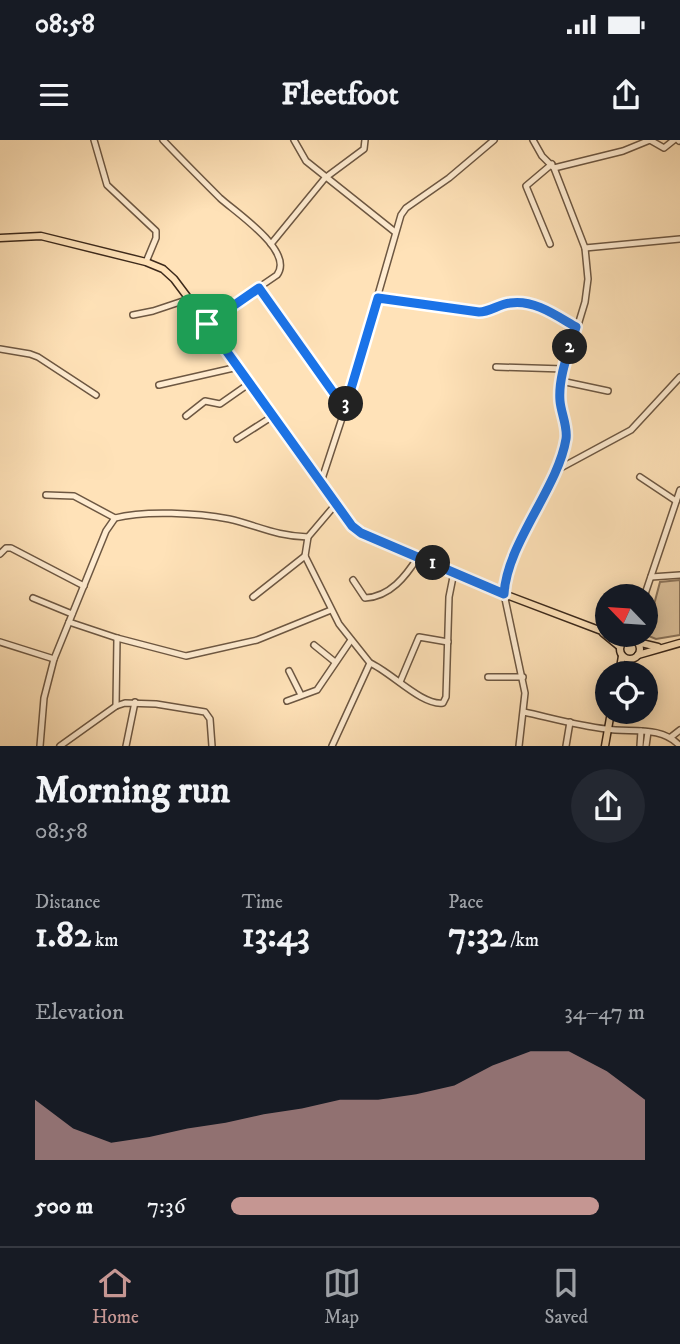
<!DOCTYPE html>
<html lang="en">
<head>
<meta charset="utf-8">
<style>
  :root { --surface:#171b24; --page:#242831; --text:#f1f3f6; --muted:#9ea1a6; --line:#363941; --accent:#c59692 }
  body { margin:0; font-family:"IM FELL DW Pica",serif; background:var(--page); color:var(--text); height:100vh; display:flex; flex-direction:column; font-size:26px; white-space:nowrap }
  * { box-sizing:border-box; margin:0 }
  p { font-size:23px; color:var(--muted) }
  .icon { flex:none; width:38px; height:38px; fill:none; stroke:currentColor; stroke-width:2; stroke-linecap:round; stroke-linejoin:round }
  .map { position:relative; height:606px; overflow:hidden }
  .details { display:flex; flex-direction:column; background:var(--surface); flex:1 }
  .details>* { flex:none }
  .needle { width:46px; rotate:295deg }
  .buttons { position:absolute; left:595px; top:444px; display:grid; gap:14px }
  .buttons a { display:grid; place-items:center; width:63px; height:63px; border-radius:50%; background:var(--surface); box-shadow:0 4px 18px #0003; font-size:35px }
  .pin { position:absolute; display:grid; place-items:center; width:60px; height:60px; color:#fff; margin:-30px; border-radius:14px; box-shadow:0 4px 10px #0006 }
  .km { position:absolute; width:35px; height:35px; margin:-18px; border-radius:50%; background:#222; color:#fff; font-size:19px; line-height:35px; text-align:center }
  .round { display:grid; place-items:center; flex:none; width:74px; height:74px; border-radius:37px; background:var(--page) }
  .summary { display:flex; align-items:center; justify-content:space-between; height:119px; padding:0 35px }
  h1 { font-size:38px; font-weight:700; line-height:52px }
  .metrics { display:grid; grid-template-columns:repeat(3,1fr); gap:10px; height:119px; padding:7px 35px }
  .metrics div { display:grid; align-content:center }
  .metrics b { font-size:35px; font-weight:700 }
  .metrics small { font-size:19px; font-weight:400 }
  .metrics p { font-size:19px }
  .chart { height:196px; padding:14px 35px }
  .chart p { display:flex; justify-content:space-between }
  .chart svg { width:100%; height:126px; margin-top:7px; fill:var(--accent); opacity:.7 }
  ul { padding:0 35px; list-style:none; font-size:23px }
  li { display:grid; grid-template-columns:112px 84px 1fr; align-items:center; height:52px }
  li i { height:18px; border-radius:9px; background:var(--accent) }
  .status { display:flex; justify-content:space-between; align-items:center; height:49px; padding:0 35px; background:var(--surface); direction:ltr }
  .status svg { height:19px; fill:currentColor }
  header { display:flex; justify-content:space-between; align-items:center; height:91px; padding:0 35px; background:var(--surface); font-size:32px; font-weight:700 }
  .tabs { display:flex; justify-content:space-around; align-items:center; height:98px; border-top:2px solid var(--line); background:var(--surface); font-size:19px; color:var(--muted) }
  .tabs a { display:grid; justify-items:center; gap:4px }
  .tabs .current { color:var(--accent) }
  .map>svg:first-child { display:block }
  .green { fill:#dec39d; stroke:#8d765c; stroke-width:2 }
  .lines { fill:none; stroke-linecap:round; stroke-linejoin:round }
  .minor-casing { stroke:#6d5742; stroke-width:8 }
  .major-casing { stroke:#3c291b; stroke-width:9 }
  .minor { stroke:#ffecd1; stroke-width:5 }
  .major { stroke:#ffe2b8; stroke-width:6 }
  .route-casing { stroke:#fff; stroke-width:14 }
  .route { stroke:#1a73e8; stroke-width:9 }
</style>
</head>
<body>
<div class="status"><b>08:58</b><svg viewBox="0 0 49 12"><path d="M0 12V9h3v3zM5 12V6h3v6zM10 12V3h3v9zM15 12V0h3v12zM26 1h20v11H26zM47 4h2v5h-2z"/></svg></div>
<header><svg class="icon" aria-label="menu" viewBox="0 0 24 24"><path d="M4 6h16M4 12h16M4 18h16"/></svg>Fleetfoot<svg class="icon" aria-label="share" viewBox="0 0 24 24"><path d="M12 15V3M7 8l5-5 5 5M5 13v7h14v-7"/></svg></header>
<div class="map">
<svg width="680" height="606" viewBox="0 0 680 606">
  <rect width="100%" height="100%" fill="#ffe2b8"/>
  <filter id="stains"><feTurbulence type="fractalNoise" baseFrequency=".00286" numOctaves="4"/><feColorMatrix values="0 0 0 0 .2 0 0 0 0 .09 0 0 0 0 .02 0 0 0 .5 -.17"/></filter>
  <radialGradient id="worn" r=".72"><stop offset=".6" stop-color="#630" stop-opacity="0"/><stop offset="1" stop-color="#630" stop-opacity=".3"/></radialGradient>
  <polygon class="green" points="680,440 680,495 656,499 646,495 660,442"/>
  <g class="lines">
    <g class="minor-casing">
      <g id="minor">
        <polyline points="94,0 107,45 156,91 156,98 146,122"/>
        <path d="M 163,0 C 182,20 201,39 220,58 C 235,72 295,111 277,135 L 207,183"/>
        <polyline points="294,0 306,21 395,92"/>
        <polyline points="678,0 679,1"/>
        <polyline points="554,28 623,11 650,0 664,8 674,0"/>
        <polyline points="271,104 325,38 364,9 365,0"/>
        <polyline points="550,104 526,46 552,24"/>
        <polyline points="585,108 680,99"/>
        <polyline points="259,147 345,269"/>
        <path d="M 378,158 L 479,172 C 490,171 499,164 510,163 C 534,159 557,176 576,187"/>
        <polyline points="133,175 153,171 189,159"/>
        <polyline points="0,209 30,214 38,217 96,255"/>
        <polyline points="496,227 564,229"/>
        <polyline points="561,241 608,251"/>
        <polyline points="159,245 238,227"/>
        <polyline points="186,276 205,261 220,264 250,243"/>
        <polyline points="237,299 273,276"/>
        <polyline points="555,331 631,290 680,237"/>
        <polyline points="640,337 676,361"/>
        <polyline points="321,342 345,269 401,75 406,68 449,38 494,0"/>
        <polyline points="46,355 74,356 115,378"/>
        <polyline points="0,414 6,408 11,408 84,446"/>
        <polyline points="651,437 680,435"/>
        <path d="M 353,440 L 365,458 C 390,457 406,436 418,417"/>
        <polyline points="253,457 305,416"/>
        <polyline points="644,457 680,350"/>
        <polyline points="33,458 72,474"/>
        <polyline points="69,482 117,498 186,516 257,500 331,470"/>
        <polyline points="625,499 628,495"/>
        <polyline points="635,500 635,495"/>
        <polyline points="0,502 54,519"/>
        <polyline points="314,505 335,522"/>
        <path d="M 370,523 C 391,532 422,566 443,563 L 446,557 L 449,457 L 454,432"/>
        <polyline points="289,531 301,555"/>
        <polyline points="488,537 523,537"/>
        <polyline points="400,542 419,497 448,502"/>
        <polyline points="287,561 317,550 351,500"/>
        <polyline points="116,566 117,498"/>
        <path d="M 524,572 C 551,578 579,586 606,589 C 631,593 661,585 680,606"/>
        <polyline points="671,597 680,590"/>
        <path d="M 40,606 L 44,558 L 54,519 L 106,391 L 115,378 C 145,370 198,373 229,379 C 259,386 275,396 308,397"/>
        <polyline points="60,606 116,566 125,563 156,564 205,572 210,579 212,606"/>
        <polyline points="126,606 135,562"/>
        <polyline points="332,606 370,523 339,484 305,416 308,397 336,364"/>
        <polyline points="519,606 525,553 504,454 506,439 517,410 555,331 566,299 560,266 561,241 585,162 588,139 585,108 554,28 542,16 533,0"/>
        <polyline points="566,606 570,582"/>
        <polyline points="640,606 641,591"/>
        <polyline points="646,606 648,592"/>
      </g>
    </g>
    <g class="major-casing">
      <g id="major">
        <polyline points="0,98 41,96 146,122 163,129 174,139 189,159 356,390 504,454 607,493"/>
        <polyline points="603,493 620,507"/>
        <circle cx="630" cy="509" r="10"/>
        <polyline points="637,502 658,507"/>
        <polyline points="638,515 680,503"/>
        <polyline points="619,534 622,516"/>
        <polyline points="605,606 611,572"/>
      </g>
    </g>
    <use href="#minor" class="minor"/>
    <use href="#major" class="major"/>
  </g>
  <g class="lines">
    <g class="route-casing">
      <path id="route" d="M 259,148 L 345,269 L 378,158 L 479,172 C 490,172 499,164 510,163 C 534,159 557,176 576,187 C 569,211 558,237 560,261 C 561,273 568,287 566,299 C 558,348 507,403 504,454 L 361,393 L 352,386 L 207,184 Z"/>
    </g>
    <use href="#route" class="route"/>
  </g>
  <rect width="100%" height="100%" filter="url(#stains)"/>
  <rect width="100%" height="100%" fill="url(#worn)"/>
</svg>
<div class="buttons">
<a><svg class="needle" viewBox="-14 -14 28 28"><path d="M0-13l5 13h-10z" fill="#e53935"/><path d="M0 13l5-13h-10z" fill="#9ea1a6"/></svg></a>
<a><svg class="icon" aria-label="locate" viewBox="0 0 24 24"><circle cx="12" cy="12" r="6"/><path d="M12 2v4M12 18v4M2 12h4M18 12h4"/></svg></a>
</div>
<div class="pin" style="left:207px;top:184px;background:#1e9e55"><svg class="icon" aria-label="arrive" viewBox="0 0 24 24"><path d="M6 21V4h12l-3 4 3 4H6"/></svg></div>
<b class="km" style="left:433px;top:423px">1</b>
<b class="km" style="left:570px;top:207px">2</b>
<b class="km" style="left:346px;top:264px">3</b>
</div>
<section class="details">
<div class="summary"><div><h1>Morning run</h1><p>08:58</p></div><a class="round"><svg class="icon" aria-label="share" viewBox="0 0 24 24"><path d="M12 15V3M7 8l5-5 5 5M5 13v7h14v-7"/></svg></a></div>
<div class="metrics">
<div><p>Distance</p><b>1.82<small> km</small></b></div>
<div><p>Time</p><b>13:43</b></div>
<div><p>Pace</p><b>7:32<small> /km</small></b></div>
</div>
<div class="chart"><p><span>Elevation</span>34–47 m</p>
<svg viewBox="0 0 160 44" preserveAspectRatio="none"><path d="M0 44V23L10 33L20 38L30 36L40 33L50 31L60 28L70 26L80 23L90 23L100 21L110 18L120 11L130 6L140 6L150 13L160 23V44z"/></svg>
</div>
<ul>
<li><b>500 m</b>7:36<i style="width:89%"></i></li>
</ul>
</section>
<nav class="tabs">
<a class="current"><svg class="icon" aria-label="home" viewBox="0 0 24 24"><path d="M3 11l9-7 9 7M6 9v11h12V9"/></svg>Home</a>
<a><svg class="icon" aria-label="map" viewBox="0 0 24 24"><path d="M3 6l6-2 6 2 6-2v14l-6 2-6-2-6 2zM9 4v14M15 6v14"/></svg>Map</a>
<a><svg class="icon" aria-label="saved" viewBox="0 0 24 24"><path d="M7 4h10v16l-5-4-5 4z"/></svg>Saved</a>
</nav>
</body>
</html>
